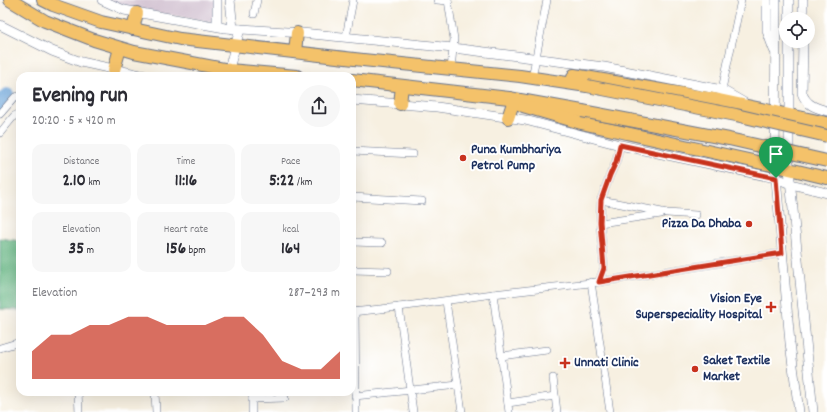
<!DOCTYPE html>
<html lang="en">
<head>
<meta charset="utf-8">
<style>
  :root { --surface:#fff; --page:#f7f7f7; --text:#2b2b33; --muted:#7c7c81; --accent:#c8321e }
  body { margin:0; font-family:Dekko,sans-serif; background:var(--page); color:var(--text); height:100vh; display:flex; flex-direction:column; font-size:15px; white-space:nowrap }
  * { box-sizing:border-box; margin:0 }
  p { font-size:13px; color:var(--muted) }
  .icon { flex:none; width:22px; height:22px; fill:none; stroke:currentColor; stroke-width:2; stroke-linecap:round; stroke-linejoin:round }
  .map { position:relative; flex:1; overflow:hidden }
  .sheet { position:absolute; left:16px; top:72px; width:340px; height:324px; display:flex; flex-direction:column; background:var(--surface); border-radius:12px; box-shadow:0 4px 16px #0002 }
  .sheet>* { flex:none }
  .tools { position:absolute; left:779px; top:12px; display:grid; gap:8px }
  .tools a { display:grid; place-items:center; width:36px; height:36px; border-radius:50%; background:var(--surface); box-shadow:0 4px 16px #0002; font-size:20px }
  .pin { position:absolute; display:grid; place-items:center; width:34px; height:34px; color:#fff; margin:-41px -17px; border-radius:50% 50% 50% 0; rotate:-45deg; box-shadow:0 0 4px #0007 }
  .pin .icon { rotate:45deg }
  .round { display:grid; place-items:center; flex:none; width:42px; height:42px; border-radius:21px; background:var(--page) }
  .headline { display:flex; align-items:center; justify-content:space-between; height:68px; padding:0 16px }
  h1 { font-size:22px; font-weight:700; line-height:30px }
  .stats { display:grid; grid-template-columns:repeat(3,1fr); gap:6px; height:68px; padding:4px 16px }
  .stats div { display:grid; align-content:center; border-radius:10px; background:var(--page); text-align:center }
  .stats b { font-size:17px; font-weight:700 }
  .stats small { font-size:11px; font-weight:400 }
  .stats p { font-size:11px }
  .chart { height:112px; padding:8px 16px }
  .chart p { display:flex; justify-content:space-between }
  .chart svg { width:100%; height:72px; margin-top:4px; fill:var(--accent); opacity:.7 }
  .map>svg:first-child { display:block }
  .industrial { fill:#cfbdce }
  .forest { fill:#63b581; stroke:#3f7270 }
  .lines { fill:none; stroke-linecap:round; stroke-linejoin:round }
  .river { stroke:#69a3d8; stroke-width:16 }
  .minor-casing { stroke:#68738c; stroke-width:8 }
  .tertiary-casing { stroke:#68738c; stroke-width:10 }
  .trunk-casing { stroke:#68738c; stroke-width:14 }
  .minor { stroke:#fff; stroke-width:7 }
  .tertiary { stroke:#fff; stroke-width:9 }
  .trunk { stroke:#f4c26a; stroke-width:12 }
  .trunk-bridge-casing { stroke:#68738c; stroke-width:14; stroke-linecap:butt }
  .trunk-bridge { stroke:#f4c26a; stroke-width:12 }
  .route-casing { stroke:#fff; stroke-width:8 }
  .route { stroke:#c8321e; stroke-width:5 }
  .poi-dot { fill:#c8321e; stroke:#fff; stroke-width:1.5 }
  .labels { text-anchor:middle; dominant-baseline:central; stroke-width:4; stroke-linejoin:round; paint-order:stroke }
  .poi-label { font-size:14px; font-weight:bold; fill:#1b2f5e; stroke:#fff; text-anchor:start }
</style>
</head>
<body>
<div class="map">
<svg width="827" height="412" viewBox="0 0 827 412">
  <rect width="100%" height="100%" fill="#fff"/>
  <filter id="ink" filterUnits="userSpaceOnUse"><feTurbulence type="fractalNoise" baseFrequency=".025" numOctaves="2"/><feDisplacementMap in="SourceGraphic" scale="8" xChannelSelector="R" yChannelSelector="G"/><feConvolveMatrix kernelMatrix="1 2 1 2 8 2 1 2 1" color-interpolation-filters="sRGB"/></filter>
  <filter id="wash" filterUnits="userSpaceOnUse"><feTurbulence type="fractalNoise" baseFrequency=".012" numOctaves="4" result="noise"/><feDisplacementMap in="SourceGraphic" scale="16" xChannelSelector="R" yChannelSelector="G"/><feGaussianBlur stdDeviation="0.9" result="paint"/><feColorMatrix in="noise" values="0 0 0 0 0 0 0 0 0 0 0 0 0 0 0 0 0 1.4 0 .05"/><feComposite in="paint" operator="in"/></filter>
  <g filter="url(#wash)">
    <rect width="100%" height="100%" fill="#f7f0e1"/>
    <polygon class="industrial" points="109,0 214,0 214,22 125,8"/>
    <polygon class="forest" points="0,238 20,241 20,310 0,309"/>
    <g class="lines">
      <polyline class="river" points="0,105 7,96"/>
    </g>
  </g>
  <g filter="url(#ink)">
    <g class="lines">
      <g class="minor-casing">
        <g id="minor">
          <polyline points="437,0 448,1"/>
          <polyline points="448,0 454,39 451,69"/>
          <polyline points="254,14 257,0"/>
          <polyline points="346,37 353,0"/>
          <polyline points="532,78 547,0"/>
          <polyline points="721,94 741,0"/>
          <polyline points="0,114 15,97 20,96"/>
          <polyline points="0,133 14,116 20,113"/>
          <polyline points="352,151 413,154"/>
          <polyline points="352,197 422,201"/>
          <polyline points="601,200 667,213 696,215"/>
          <polyline points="600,223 661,214"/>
          <polyline points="352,242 382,243"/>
          <polyline points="352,270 388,271"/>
          <polyline points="591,282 610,412"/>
          <polyline points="599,282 604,268 600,223 601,200 610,175 616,162 620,145"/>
          <polyline points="493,294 509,412"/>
          <polyline points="446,301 462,412"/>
          <polyline points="399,307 413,412"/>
          <polyline points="355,311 356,412"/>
          <polyline points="352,312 399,307 493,294 599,282 782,253"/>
          <polyline points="0,348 20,342"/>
          <polyline points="501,356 547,350"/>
          <polyline points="553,378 557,412"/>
          <polyline points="78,392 79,412"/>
          <polyline points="155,392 156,412"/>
          <polyline points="252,392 252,412"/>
          <polyline points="355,396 458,385"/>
          <polyline points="252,399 285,398"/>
          <polyline points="508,403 555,396"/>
        </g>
      </g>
      <g class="tertiary-casing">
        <g id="tertiary">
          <polyline points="102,0 124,10 225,28 302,33 453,48 604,67 722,90 743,102"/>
          <polyline points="217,0 217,26"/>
          <polyline points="230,0 233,29"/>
          <polyline points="767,0 767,31 774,50"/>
          <polyline points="776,0 775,166 790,343 799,412"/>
          <polyline points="789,19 789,0"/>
          <polyline points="803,19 803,0"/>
          <polyline points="0,25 52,51 81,62 145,76"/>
          <polyline points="789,41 789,169 813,412"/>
          <path d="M 803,41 L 802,93 C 806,105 816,108 827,111"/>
          <polyline points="227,76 240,29"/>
          <polyline points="352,100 437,107 525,120 620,145 776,178 791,184 827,193"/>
        </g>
      </g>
      <g class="trunk-casing">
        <g id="trunk">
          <polyline points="10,0 45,21 94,40 134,52 229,70 297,76"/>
          <polyline points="43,0 53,5 101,22 180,39 363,60 520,76 587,86"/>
          <polyline points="133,29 137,13"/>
          <polyline points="295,52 297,33"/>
          <polyline points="114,70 120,48"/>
          <polyline points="352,80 509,98 582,111"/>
          <polyline points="571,83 574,75 719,100 827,123"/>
          <polyline points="509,98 523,106 581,123 789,169 827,178"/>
          <polyline points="400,104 402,86"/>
          <polyline points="508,118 514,100"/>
        </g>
      </g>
      <use href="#minor" class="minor"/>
      <use href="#tertiary" class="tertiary"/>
      <use href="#trunk" class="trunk"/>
      <g class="trunk-bridge-casing">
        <g id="trunk-bridge">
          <polyline points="587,86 736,115 827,136"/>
          <polyline points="582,111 729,139 827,161"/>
        </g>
      </g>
      <use href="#trunk-bridge" class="trunk-bridge"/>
    </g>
  </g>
  <g class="lines" filter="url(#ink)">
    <g class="route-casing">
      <polygon id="route" points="620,145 776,178 782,253 599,282 604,268 600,222 601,200 610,175 616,162"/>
    </g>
    <use href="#route" class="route"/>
  </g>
  <g class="poi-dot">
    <circle cx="463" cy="158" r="4"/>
    <circle cx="749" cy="224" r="4"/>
    <path d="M769 301h4v4h4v4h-4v4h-4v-4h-4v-4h4z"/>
    <path d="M563 357h4v4h4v4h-4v4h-4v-4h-4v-4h4z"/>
    <circle cx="695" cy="369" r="4"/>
  </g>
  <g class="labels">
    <g class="poi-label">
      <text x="471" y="150">Puna Kumbhariya<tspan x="471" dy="16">Petrol Pump</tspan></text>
      <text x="741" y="224" text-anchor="end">Pizza Da Dhaba</text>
      <text x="762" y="299" text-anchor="end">Vision Eye<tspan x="762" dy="16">Superspeciality Hospital</tspan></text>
      <text x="703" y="361">Saket Textile<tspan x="703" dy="16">Market</tspan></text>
      <text x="574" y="363">Unnati Clinic</text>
    </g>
  </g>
</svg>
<div class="tools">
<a><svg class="icon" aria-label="locate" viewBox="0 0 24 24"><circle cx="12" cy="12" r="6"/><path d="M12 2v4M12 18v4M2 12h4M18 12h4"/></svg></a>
</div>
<div class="pin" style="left:776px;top:178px;background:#1e9e55"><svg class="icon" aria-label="arrive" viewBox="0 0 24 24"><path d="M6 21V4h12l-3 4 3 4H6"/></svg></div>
<section class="sheet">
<div class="headline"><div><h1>Evening run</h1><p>20:20 · 5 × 420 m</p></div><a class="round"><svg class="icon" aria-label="share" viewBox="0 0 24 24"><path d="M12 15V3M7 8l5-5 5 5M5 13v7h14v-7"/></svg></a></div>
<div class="stats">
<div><p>Distance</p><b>2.10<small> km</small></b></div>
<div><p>Time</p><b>11:16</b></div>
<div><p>Pace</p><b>5:22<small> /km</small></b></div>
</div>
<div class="stats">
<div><p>Elevation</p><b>35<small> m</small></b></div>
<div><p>Heart rate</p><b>156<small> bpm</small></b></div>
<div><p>kcal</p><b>164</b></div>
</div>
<div class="chart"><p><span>Elevation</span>287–293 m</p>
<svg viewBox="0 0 160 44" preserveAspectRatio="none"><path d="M0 44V27L10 17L20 17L30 11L40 11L50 6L60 6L70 11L80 11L90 11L100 6L110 6L120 17L130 33L140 38L150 38L160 27V44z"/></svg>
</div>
</section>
</div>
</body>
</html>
